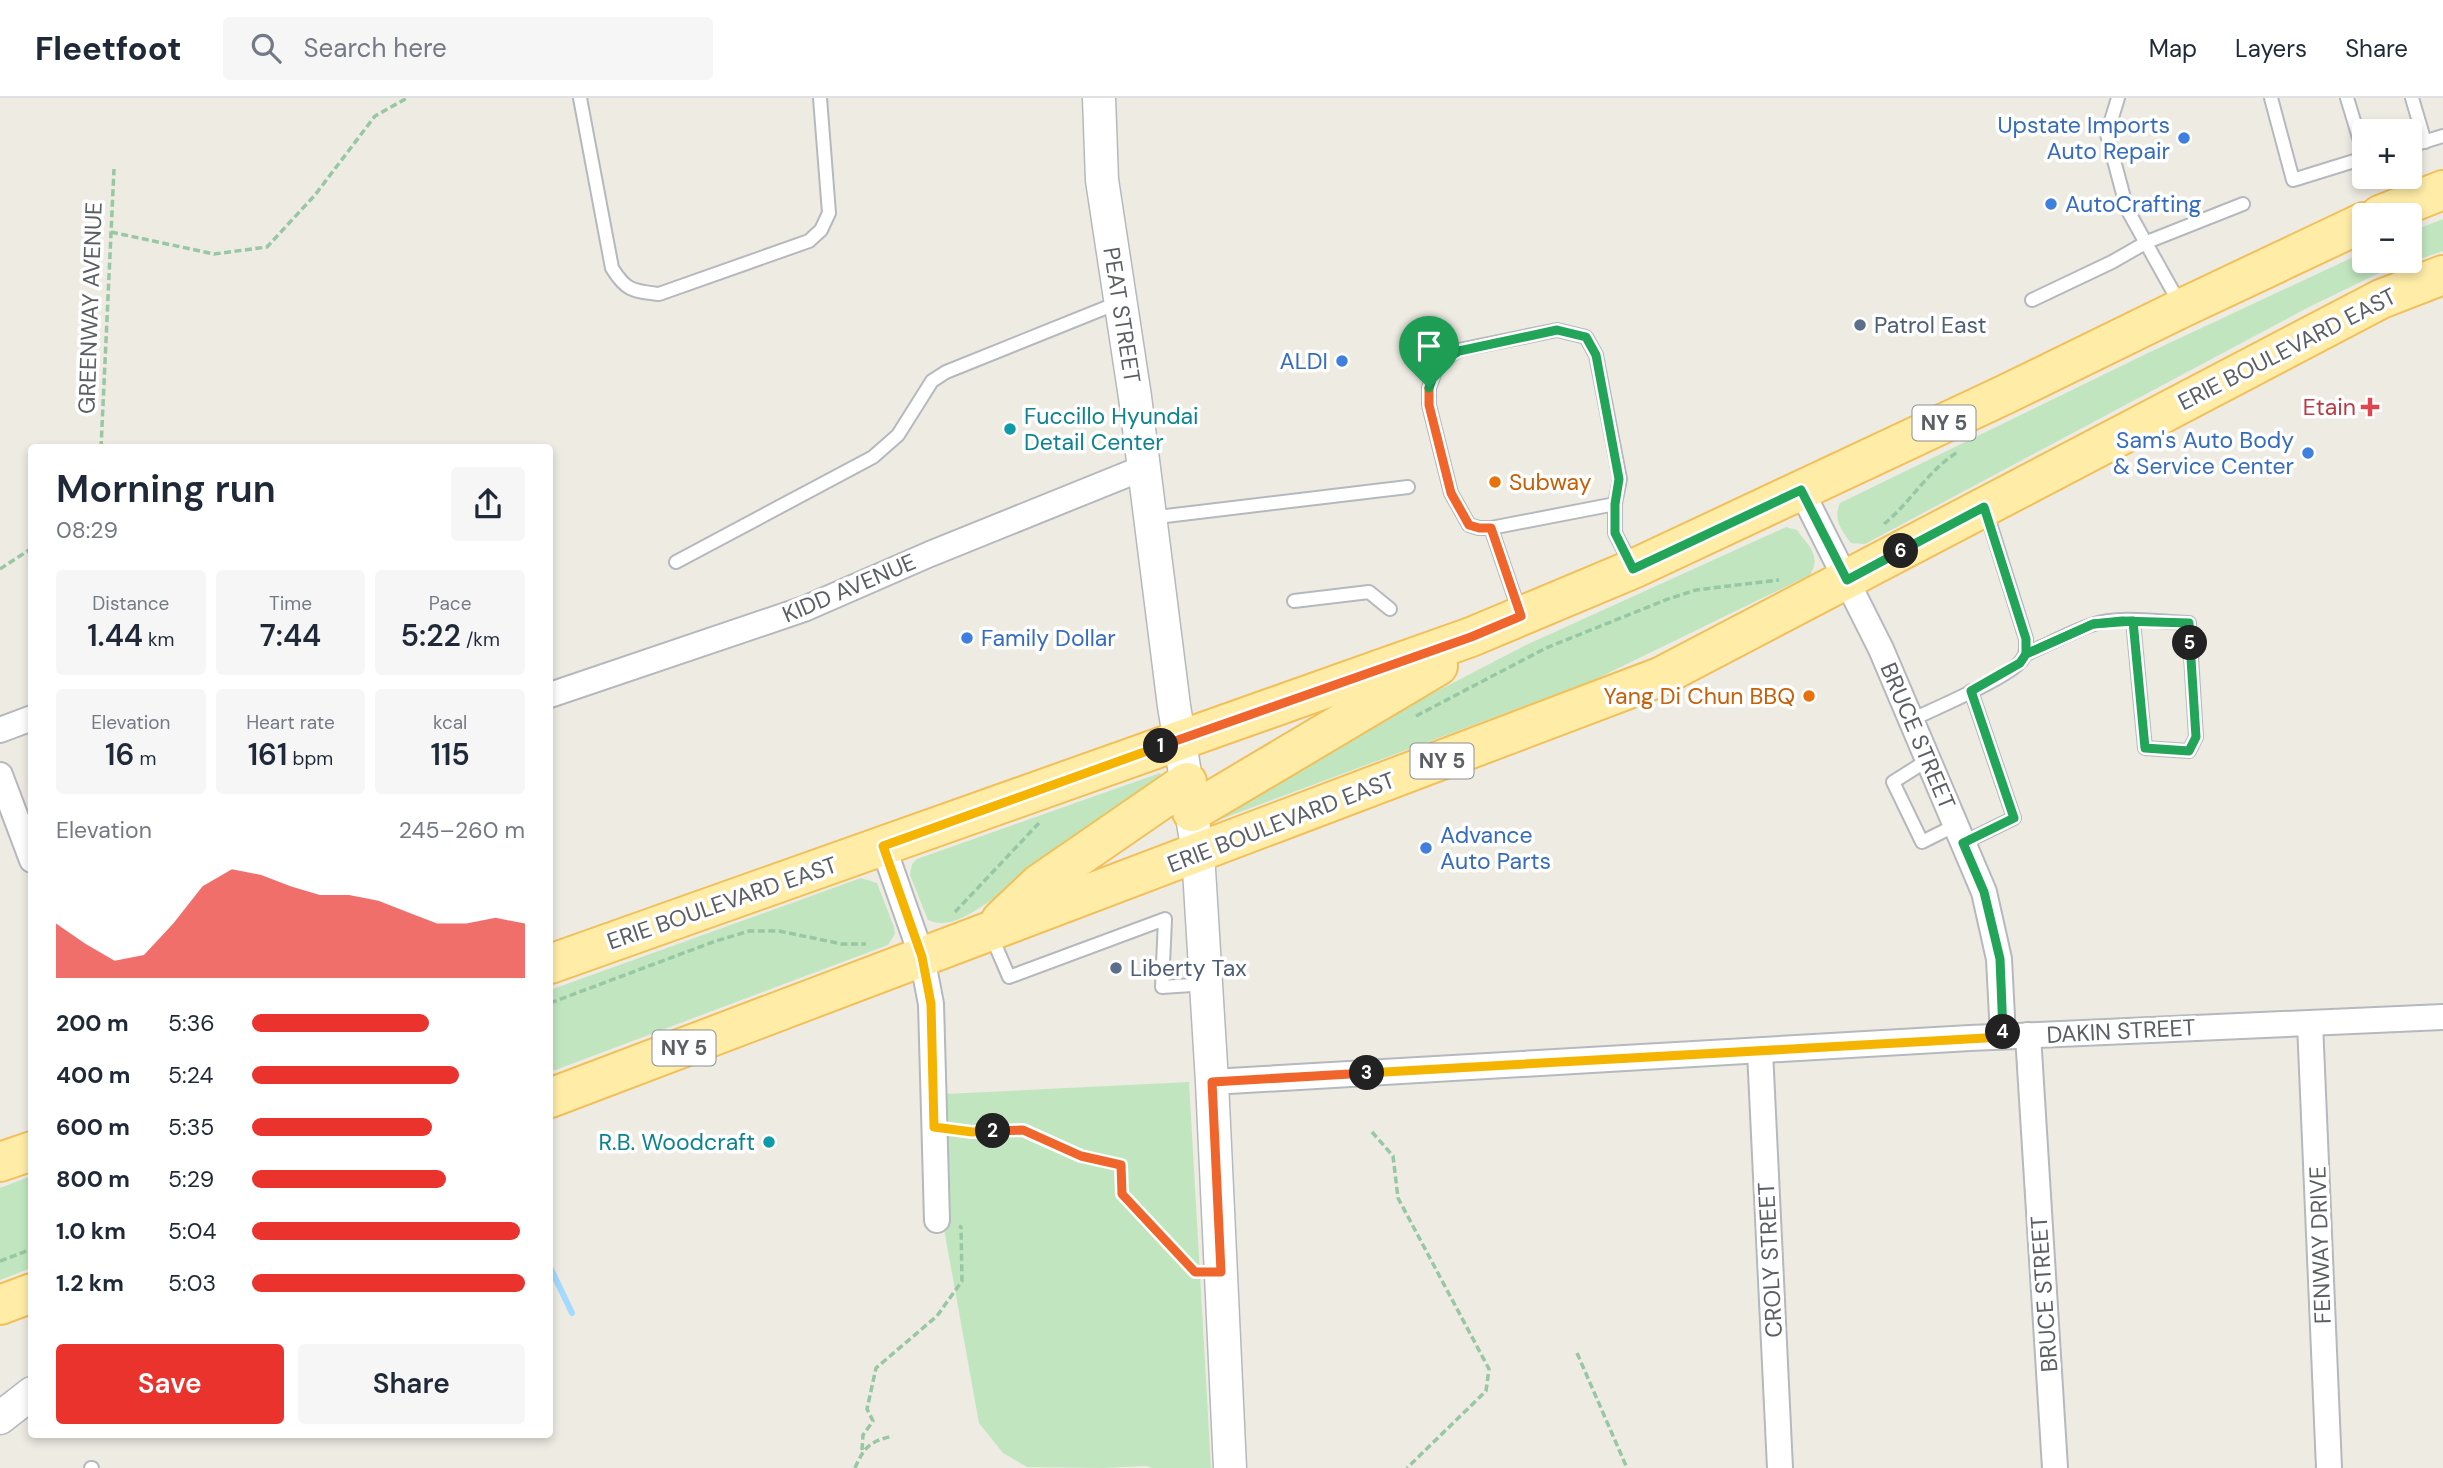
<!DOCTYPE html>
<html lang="en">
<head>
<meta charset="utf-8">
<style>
  :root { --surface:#fff; --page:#f6f6f7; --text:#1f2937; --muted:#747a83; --line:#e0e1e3; --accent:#ea332d }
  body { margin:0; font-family:"DM Sans",sans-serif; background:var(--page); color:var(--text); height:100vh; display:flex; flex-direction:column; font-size:26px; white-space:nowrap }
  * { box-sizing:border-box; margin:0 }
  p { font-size:23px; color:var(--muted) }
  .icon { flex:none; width:38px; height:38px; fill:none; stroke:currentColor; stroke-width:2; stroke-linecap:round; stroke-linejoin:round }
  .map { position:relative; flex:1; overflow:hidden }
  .side { position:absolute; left:28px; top:346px; width:525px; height:994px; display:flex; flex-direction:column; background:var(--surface); border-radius:7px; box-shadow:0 4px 10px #0003 }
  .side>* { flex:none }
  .tools { position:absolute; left:2352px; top:21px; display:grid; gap:14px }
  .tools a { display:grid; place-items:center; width:70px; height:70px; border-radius:7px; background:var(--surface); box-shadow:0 4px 10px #0003; font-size:35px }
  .pin { position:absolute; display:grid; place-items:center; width:60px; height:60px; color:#fff; margin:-72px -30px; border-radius:50% 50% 50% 0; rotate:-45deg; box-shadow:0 0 7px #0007 }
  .pin .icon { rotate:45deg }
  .km { position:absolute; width:35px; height:35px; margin:-18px; border-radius:50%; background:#222; color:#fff; font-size:19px; line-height:35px; text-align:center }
  .round { display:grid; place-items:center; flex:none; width:74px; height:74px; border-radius:7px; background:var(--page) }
  .summary { display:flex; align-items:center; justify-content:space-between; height:119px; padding:0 28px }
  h1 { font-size:38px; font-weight:600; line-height:52px }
  .stats { display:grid; grid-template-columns:repeat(3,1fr); gap:10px; height:119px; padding:7px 28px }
  .stats div { display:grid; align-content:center; border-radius:7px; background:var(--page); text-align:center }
  .stats b { font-size:30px; font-weight:600 }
  .stats small { font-size:19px; font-weight:400 }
  .stats p { font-size:19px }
  .chart { height:196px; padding:14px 28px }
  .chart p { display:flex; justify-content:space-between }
  .chart svg { width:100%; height:126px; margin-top:7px; fill:var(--accent); opacity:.7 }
  .button { display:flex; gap:14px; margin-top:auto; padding:14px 28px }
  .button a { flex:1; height:80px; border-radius:7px; background:var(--accent); color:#fff; font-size:28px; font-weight:600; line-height:80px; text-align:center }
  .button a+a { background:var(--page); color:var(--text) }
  ul { padding:0 28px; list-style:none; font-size:23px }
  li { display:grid; grid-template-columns:112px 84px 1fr; align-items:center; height:52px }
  li i { height:18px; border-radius:9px; background:var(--accent) }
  header { display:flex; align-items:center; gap:42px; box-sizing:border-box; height:98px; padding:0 35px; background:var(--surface); border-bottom:2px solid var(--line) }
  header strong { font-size:33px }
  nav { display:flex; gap:38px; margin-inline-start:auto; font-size:24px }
  .search { width:490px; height:63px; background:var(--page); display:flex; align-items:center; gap:18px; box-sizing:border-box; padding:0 24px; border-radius:7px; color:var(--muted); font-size:26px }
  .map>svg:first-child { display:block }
  .green { fill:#c1e6bf }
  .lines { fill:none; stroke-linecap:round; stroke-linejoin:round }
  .stream { stroke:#a2dbff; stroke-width:6 }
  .service-casing { stroke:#b5b9bd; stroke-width:16 }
  .minor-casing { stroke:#b5b9bd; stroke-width:28 }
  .tertiary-casing { stroke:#b5b9bd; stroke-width:35 }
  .primary-casing { stroke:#f2bf58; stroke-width:42 }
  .path { stroke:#98c7a3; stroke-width:3.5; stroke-dasharray:7 3.5; stroke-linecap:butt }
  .service { stroke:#fff; stroke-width:12 }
  .minor { stroke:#fff; stroke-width:24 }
  .tertiary { stroke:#fff; stroke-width:32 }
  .primary { stroke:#ffeda7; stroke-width:38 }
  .split-1-casing { stroke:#fff; stroke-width:14 }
  .split-2-casing { stroke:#fff; stroke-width:14 }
  .split-3-casing { stroke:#fff; stroke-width:14 }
  .split-4-casing { stroke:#fff; stroke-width:14 }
  .split-5-casing { stroke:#fff; stroke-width:14 }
  .split-6-casing { stroke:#fff; stroke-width:14 }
  .split-7-casing { stroke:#fff; stroke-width:14 }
  .split-1 { stroke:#f0652b; stroke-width:9 }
  .split-2 { stroke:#f5b400; stroke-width:9 }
  .split-3 { stroke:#f0652b; stroke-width:9 }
  .split-4 { stroke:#f5b400; stroke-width:9 }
  .split-5 { stroke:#22a559; stroke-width:9 }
  .split-6 { stroke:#22a559; stroke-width:9 }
  .split-7 { stroke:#22a559; stroke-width:9 }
  .shop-dot { fill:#3f7fe0; stroke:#fff; stroke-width:2.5 }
  .service-dot { fill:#5c6f8a; stroke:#fff; stroke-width:2.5 }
  .health-dot { fill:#e0444e; stroke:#fff; stroke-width:2.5 }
  .culture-dot { fill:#0f9aa8; stroke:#fff; stroke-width:2.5 }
  .food-dot { fill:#e8710a; stroke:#fff; stroke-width:2.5 }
  .labels { text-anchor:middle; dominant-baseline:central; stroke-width:7; stroke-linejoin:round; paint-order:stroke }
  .shield { fill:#fff; stroke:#8c8f92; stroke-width:2 }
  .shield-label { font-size:21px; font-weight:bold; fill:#5b5f64 }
  .shop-label { font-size:23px; fill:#366cbe; stroke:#fff; text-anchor:end }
  .street-label { font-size:23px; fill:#5b5f64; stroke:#fff }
  .service-label { font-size:23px; fill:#4e5e75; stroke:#fff; text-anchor:start }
  .health-label { font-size:23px; fill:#be3a42; stroke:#fff; text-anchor:end }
  .culture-label { font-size:23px; fill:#0d838f; stroke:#fff; text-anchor:start }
  .food-label { font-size:23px; fill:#c56008; stroke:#fff; text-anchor:start }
</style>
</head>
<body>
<header>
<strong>Fleetfoot</strong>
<div class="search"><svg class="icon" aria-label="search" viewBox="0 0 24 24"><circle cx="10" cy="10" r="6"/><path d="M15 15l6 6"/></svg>Search here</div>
<nav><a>Map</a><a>Layers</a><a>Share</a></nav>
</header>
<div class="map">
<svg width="2443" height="1370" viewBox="0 0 2443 1370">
  <rect width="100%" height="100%" fill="#eeebe3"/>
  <g class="green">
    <path d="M 2443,121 L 2443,153 L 2377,176 L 2309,209 L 1865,446 L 1851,445 C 1841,432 1833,421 1840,405 L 2148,255 L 2364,154 L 2364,163 L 2410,163 L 2410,134 Z"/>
    <path d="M 1786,429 L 1797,432 C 1808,448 1822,457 1810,477 L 1594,582 L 1224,720 L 1219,716 L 1227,702 L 1526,547 Z"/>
    <path d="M 1160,675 L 1162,679 L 1160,689 L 996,799 C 977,811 951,833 928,822 L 910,777 L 912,766 L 917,761 Z"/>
    <polygon points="861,780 877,785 894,829 895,836 888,847 550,974 550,892"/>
    <polygon points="1189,984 1211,1370 1152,1370 1146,1368 1103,1370 1027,1369 1003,1355 979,1325 944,1131 945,996"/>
    <polygon points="31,1078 31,1170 0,1182 0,1090"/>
  </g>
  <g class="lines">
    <polyline class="stream" points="550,1169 572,1215"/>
    <g class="service-casing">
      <g id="service">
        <path d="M 580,0 L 612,170 C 626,193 633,193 659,196 L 809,143 L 821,132 L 829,115 L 820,0"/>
        <polyline points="2118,0 2107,36 2127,111 2180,206"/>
        <polyline points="2271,0 2293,82 2364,60"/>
        <polyline points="2347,0 2364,56"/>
        <polyline points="2412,0 2425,44"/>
        <polyline points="2410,48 2443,38"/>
        <polyline points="2032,202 2112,164 2147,144 2243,106"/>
        <polyline points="1615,406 1491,430 1479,430 1469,427 1451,395 1429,307 1429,290 1438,265 1459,252 1557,232 1586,239 1596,257 1620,381 1615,406 1615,435 1632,468"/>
        <polyline points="1149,420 1408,389"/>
        <polyline points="1491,430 1520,515"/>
        <polyline points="676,464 873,359 898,337 932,283 946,274 1120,204"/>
        <polyline points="1294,503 1369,494 1390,511"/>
        <path d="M 2026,556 C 2047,547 2069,535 2091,527 C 2121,517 2158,524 2189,525 L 2196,639 L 2189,653 L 2145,650 L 2133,523"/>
        <path d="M 1911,622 C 1934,611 2010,579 2022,562 C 2027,555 2026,549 2026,541 L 1986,413"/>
        <polyline points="1928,662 1893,684 1922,744 1956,727"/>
        <polyline points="1963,745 2014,720 1971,593"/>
        <polyline points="991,837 1009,879 1165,821 1162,889 1207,886"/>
        <polyline points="91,1370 92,1370"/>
      </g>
    </g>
    <g class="minor-casing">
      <g id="minor">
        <polyline points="1801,392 1881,551 1984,794 1999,861 2003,938"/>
        <polyline points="550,597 804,511 930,456 1143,370"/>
        <polyline points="0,632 32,620"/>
        <polyline points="0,677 32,762"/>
        <polyline points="883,748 922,859 931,906 937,1122"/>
        <polyline points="2310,925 2329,1370"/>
        <polyline points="2028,937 2055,1370"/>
        <polyline points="1760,953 1780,1370"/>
        <polyline points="1212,984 1970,940 2443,919"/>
      </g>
    </g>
    <g class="tertiary-casing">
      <g id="tertiary">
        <polyline points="1099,0 1102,82 1135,299 1174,608 1198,755 1212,984 1230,1370"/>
        <polyline points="0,1320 32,1295"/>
      </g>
    </g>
    <g class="primary-casing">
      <g id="primary">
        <polyline points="2380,117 2443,92"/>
        <polyline points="1192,714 1438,568"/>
        <polyline points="1001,822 1039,786 1187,684"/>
        <polyline points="550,866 1471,539 1633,471 2004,297 2182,210 2364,124"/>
        <polyline points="550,1000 1660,579 2381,201 2443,177"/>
        <polyline points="0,1064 32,1053"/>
        <polyline points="0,1207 32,1195"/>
      </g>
    </g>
    <g class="path">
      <polyline points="111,134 214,156 267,149 315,97 375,18 407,0"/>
      <polyline points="101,350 114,71"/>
      <path d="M 1884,426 C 1911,404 1929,371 1958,354"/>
      <polyline points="0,471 32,450"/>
      <polyline points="1416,618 1546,550 1668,501 1696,492 1779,482"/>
      <polyline points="955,814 1039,725"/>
      <polyline points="550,905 713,844 749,833 779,833 842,846 866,846"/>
      <polyline points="957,1032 972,1034 1023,1032 1081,1058 1121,1067 1122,1096 1193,1172"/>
      <polyline points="1372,1034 1393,1058 1398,1100 1489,1271 1486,1293 1407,1370"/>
      <polyline points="0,1163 32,1151"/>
      <polyline points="1577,1255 1627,1370"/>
      <polyline points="862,1352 863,1337 873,1323 867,1311 876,1270 937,1218 962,1183 961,1129 959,1128"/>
      <path d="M 855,1370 C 864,1349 870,1343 893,1338"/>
    </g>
    <use href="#service" class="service"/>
    <use href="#minor" class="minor"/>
    <use href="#tertiary" class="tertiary"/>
    <use href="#primary" class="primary"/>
  </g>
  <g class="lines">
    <g class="split-1-casing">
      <polyline id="split-1" points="1161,648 1471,539 1521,518 1491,430 1479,430 1469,427 1451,395 1429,307 1429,290"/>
    </g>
    <g class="split-2-casing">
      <polyline id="split-2" points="993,1033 972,1034 934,1029 931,906 922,859 883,748 1161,648"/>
    </g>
    <g class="split-3-casing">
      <polyline id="split-3" points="993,1033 1023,1032 1081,1058 1121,1067 1122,1096 1195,1174 1221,1174 1212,984 1367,975"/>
    </g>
    <g class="split-4-casing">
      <polyline id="split-4" points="1367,975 2003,939 2003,934"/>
    </g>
    <g class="split-5-casing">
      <polyline id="split-5" points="2003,934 2000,861 1984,794 1963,745 2014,720 1971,593 2020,565 2026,556 2093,526 2122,523 2189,525 2190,545"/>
    </g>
    <g class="split-6-casing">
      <polyline id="split-6" points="1901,453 1984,409 2026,541 2026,556 2093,526 2133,523 2145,650 2189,653 2196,639 2190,545"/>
    </g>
    <g class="split-7-casing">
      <polyline id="split-7" points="1429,290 1438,265 1459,253 1557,232 1586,239 1596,257 1619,381 1615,406 1615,435 1633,471 1801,392 1847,482 1901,453"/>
    </g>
    <use href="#split-1" class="split-1"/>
    <use href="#split-2" class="split-2"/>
    <use href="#split-3" class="split-3"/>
    <use href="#split-4" class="split-4"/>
    <use href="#split-5" class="split-5"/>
    <use href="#split-6" class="split-6"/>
    <use href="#split-7" class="split-7"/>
  </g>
  <g class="shop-dot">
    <circle cx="2184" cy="40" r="7"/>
    <circle cx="2051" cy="106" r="7"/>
    <circle cx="1342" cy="263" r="7"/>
    <circle cx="2308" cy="355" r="7"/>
    <circle cx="967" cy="540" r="7"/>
    <circle cx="1426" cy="750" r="7"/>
  </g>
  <g class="service-dot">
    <circle cx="1860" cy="227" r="7"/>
    <circle cx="1116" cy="870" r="7"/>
  </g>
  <path class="health-dot" d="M2366.5 298.5h7v7h7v7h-7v7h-7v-7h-7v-7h7z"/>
  <g class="culture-dot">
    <circle cx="1010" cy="331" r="7"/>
    <circle cx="769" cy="1044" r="7"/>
  </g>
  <g class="food-dot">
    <circle cx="1495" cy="384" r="7"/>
    <circle cx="1809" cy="598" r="7"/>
  </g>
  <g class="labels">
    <g class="shield">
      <rect x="1912.5" y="307.5" width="63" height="35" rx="5"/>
      <rect x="1410.5" y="645.5" width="63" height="35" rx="5"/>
      <rect x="652.5" y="932.5" width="63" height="35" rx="5"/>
    </g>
    <g class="shield-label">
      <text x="1944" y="325">NY 5</text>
      <text x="1442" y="663">NY 5</text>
      <text x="684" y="950">NY 5</text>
    </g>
    <g class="shop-label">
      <text x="2170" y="27">Upstate Imports<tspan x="2170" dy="26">Auto Repair</tspan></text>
      <text x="2065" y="106" text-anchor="start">AutoCrafting</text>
      <text x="1328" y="263">ALDI</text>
      <text x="2294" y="342">Sam's Auto Body<tspan x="2294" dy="26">&amp; Service Center</tspan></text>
      <text x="981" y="540" text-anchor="start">Family Dollar</text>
      <text x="1440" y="737" text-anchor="start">Advance<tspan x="1440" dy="26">Auto Parts</tspan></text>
    </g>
    <g class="street-label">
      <text transform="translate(90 210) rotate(-88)">GREENWAY AVENUE</text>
      <text transform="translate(1122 217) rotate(81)">PEAT STREET</text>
      <text transform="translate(2287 251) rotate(-27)">ERIE BOULEVARD EAST</text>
      <text transform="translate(849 490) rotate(-23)">KIDD AVENUE</text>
      <text transform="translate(1918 638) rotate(67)">BRUCE STREET</text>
      <text transform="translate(1281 724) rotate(-21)">ERIE BOULEVARD EAST</text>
      <text transform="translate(722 805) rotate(-19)">ERIE BOULEVARD EAST</text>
      <text transform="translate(2121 933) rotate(-3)">DAKIN STREET</text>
      <text transform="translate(2320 1147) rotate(-92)">FENWAY DRIVE</text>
      <text transform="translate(1770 1162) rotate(-93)">CROLY STREET</text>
      <text transform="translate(2044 1196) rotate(-94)">BRUCE STREET</text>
    </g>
    <g class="service-label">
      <text x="1874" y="227">Patrol East</text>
      <text x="1130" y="870">Liberty Tax</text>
    </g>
    <g class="health-label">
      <text x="2356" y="309">Etain</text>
    </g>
    <g class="culture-label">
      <text x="1024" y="318">Fuccillo Hyundai<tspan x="1024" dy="26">Detail Center</tspan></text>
      <text x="755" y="1044" text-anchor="end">R.B. Woodcraft</text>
    </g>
    <g class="food-label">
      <text x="1509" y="384">Subway</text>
      <text x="1795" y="598" text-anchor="end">Yang Di Chun BBQ</text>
    </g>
  </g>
</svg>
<div class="tools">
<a>+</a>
<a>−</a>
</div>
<div class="pin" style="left:1429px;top:290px;background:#1e9e55"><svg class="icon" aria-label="arrive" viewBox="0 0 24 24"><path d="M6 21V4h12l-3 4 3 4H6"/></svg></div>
<b class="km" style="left:1161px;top:648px">1</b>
<b class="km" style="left:993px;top:1033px">2</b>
<b class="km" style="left:1367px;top:975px">3</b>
<b class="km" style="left:2003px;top:934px">4</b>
<b class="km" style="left:2190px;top:545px">5</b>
<b class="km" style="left:1901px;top:453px">6</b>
<section class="side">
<div class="summary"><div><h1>Morning run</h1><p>08:29</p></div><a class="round"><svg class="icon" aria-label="share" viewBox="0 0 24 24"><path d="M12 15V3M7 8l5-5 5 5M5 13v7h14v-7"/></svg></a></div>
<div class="stats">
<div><p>Distance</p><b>1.44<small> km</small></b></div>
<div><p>Time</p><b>7:44</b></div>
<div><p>Pace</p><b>5:22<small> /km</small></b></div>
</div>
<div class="stats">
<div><p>Elevation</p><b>16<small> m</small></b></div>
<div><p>Heart rate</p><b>161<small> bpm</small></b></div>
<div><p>kcal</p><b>115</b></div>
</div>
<div class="chart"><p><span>Elevation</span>245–260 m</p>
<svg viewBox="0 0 160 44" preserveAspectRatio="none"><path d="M0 44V25L10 32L20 38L30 36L40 25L50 12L60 6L70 8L80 12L90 15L100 15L110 17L120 21L130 25L140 25L150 23L160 25V44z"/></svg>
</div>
<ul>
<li><b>200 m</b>5:36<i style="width:65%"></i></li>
<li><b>400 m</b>5:24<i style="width:76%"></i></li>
<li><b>600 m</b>5:35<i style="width:66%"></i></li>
<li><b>800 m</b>5:29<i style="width:71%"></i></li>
<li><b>1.0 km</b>5:04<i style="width:98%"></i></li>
<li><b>1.2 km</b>5:03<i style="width:100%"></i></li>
</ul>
<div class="button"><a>Save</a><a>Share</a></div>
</section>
</div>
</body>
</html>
